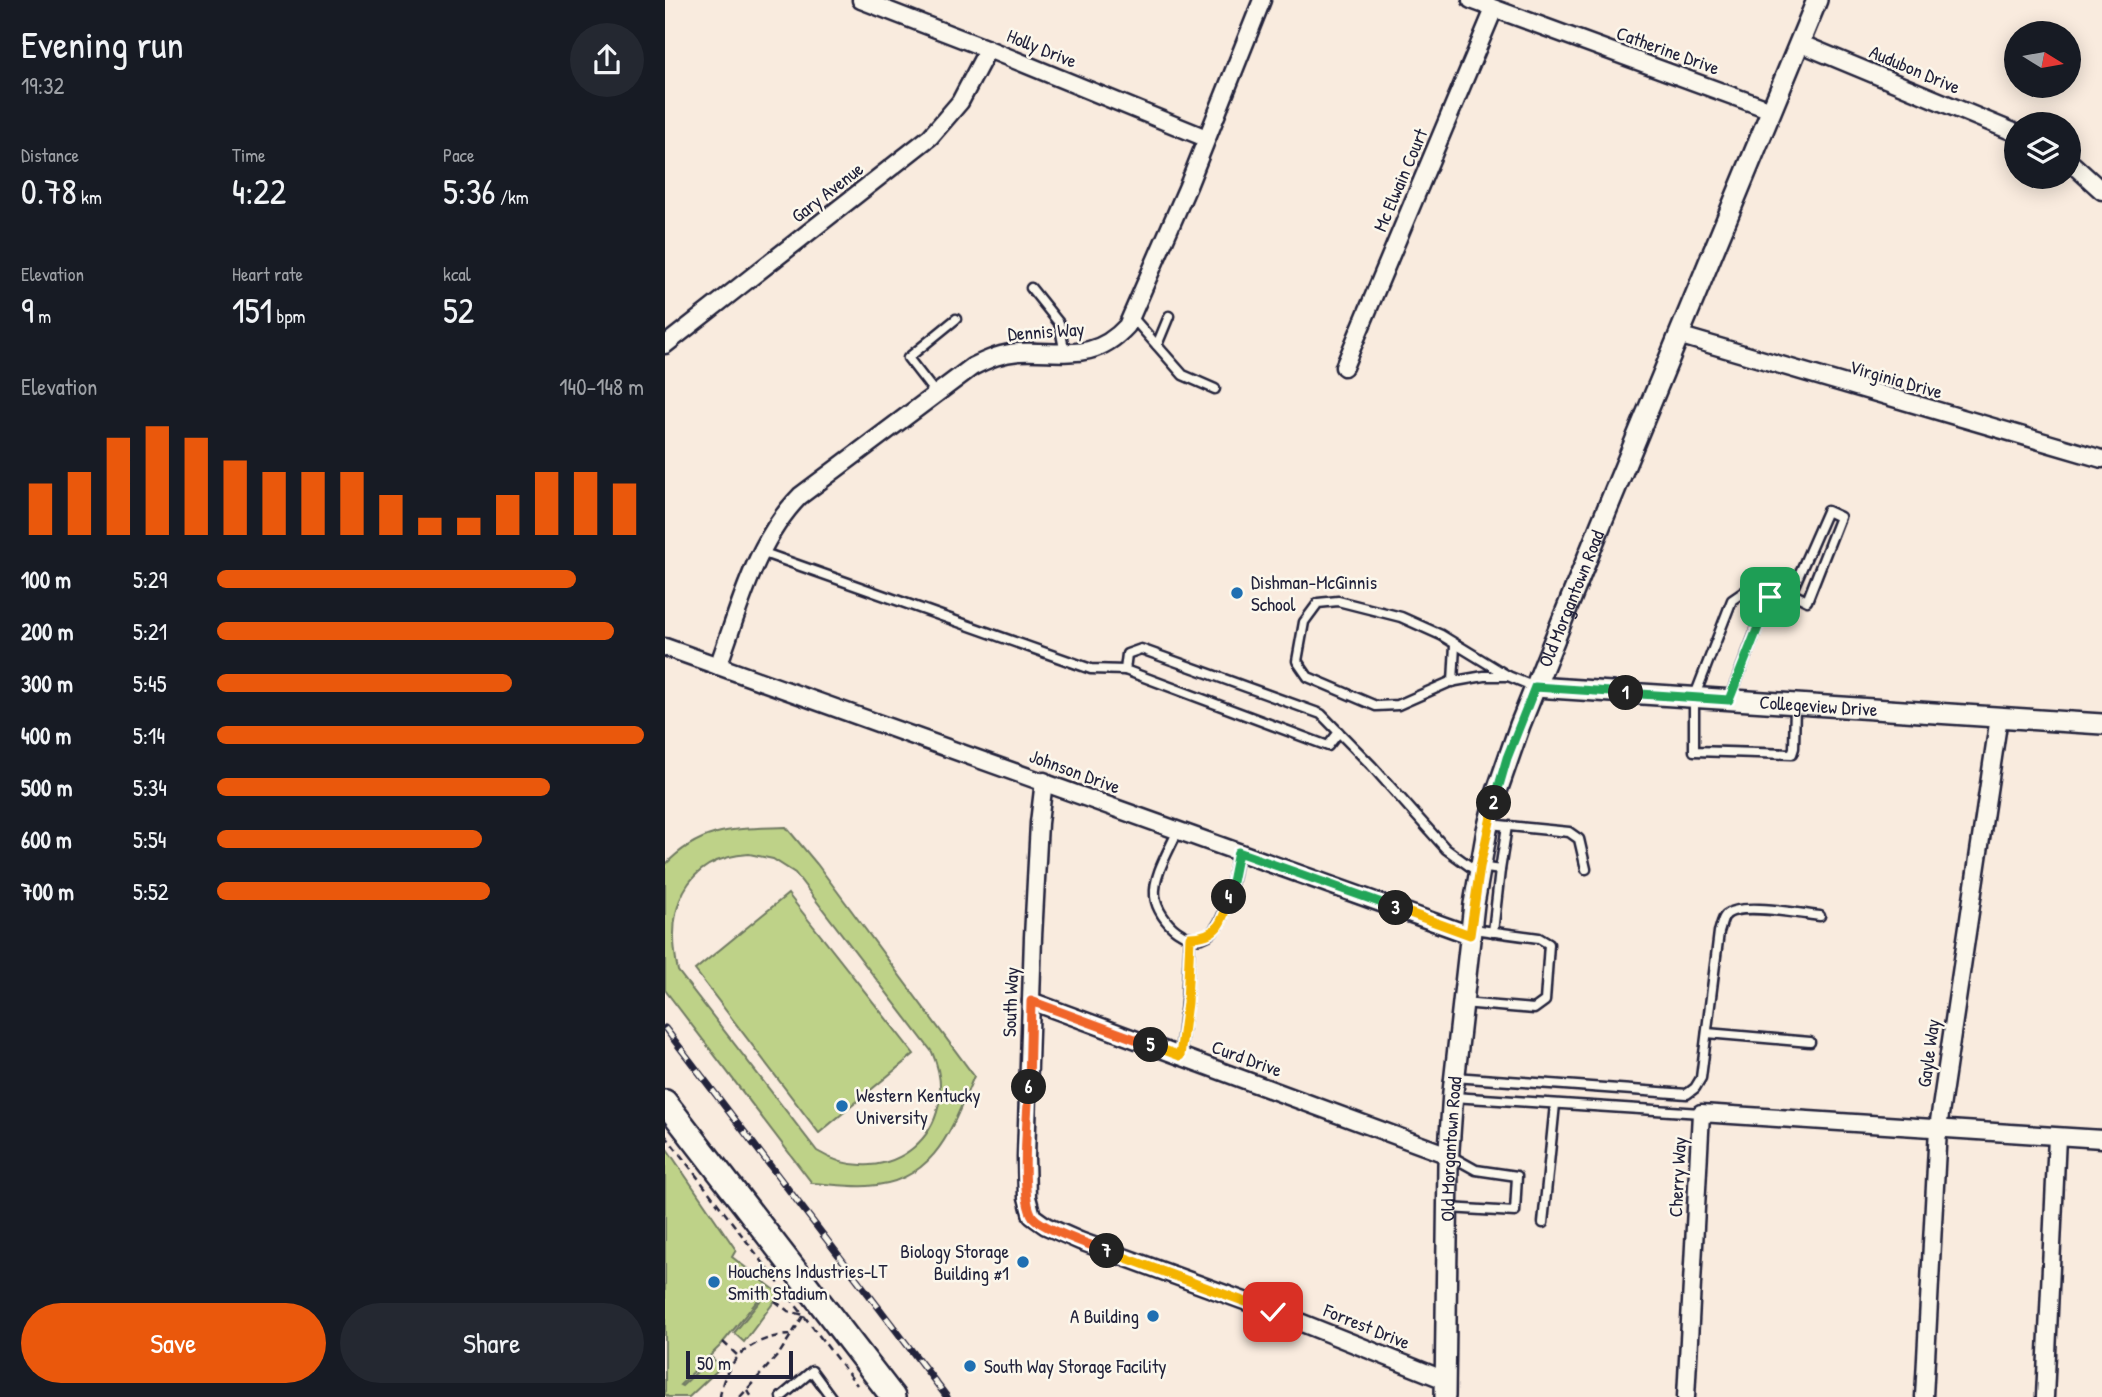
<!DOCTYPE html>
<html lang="en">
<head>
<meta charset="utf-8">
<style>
  :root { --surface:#171b24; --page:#242831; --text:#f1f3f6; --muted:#9ea1a6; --accent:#ea580c }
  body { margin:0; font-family:"Patrick Hand",sans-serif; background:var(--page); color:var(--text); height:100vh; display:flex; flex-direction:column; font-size:26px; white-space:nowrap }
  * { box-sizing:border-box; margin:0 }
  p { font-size:23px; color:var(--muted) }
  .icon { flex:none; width:38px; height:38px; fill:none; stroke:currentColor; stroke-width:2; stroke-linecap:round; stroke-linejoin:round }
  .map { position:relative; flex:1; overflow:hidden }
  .sheet { display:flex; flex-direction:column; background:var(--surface); width:665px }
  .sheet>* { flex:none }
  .needle { width:46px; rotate:101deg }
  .tools { position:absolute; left:1339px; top:21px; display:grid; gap:14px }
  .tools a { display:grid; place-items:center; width:77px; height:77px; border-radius:50%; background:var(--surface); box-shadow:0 4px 18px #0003; font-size:35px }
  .scale { position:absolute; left:21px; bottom:18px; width:107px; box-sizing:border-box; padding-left:7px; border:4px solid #22223b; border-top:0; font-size:19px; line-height:24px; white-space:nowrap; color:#22223b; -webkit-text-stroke:5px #fbf7ec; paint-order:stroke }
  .pin { position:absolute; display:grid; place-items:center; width:60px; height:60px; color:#fff; margin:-30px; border-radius:14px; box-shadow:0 4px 10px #0006 }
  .km { position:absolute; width:35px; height:35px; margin:-18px; border-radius:50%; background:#222; color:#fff; font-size:19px; line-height:35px; text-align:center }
  .round { display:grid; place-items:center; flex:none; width:74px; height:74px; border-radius:37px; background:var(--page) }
  .overview { display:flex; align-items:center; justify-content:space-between; height:119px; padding:0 21px }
  h1 { font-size:38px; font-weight:600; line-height:52px }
  .metrics { display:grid; grid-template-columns:repeat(3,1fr); gap:10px; height:119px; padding:7px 21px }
  .metrics div { display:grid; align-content:center }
  .metrics b { font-size:35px; font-weight:600 }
  .metrics small { font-size:19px; font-weight:400 }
  .metrics p { font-size:19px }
  .chart { height:196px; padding:14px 21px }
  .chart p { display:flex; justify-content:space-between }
  .chart svg { width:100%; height:126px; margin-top:7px; stroke:var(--accent); stroke-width:6 }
  .cta { display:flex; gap:14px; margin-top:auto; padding:14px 21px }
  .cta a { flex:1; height:80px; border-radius:42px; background:var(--accent); color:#fff; font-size:28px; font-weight:600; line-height:80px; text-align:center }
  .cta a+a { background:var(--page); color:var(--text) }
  ul { padding:0 21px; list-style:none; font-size:23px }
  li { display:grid; grid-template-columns:112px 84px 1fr; align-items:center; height:52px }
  li i { height:18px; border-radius:9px; background:var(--accent) }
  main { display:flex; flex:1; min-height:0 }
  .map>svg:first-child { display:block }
  .pitch { fill:#bed288; stroke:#707a62; stroke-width:2; fill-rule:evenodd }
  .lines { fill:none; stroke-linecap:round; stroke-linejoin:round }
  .service-casing { stroke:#22223b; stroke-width:13 }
  .minor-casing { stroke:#22223b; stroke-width:21 }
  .tertiary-casing { stroke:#22223b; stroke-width:24 }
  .primary-casing { stroke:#22223b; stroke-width:28 }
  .path { stroke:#22223b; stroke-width:2.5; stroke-dasharray:7 5; stroke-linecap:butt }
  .service { stroke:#fbf7ec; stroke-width:8 }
  .minor { stroke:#fbf7ec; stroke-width:16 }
  .tertiary { stroke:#fbf7ec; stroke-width:19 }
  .primary { stroke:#fbf7ec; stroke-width:23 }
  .rail-casing { stroke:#22223b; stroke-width:7 }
  .rail { stroke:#fbf7ec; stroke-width:4.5; stroke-dasharray:13; stroke-linecap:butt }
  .split-1-casing { stroke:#fff; stroke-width:14 }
  .split-2-casing { stroke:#fff; stroke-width:14 }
  .split-3-casing { stroke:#fff; stroke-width:14 }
  .split-4-casing { stroke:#fff; stroke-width:14 }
  .split-5-casing { stroke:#fff; stroke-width:14 }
  .split-6-casing { stroke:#fff; stroke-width:14 }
  .split-7-casing { stroke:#fff; stroke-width:14 }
  .split-8-casing { stroke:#fff; stroke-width:14 }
  .split-1 { stroke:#22a559; stroke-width:9 }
  .split-2 { stroke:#22a559; stroke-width:9 }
  .split-3 { stroke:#f5b400; stroke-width:9 }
  .split-4 { stroke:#22a559; stroke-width:9 }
  .split-5 { stroke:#f5b400; stroke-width:9 }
  .split-6 { stroke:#f0652b; stroke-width:9 }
  .split-7 { stroke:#f0652b; stroke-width:9 }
  .split-8 { stroke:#f5b400; stroke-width:9 }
  .poi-dot { fill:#1f6fb2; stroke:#fbf7ec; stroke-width:2.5 }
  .labels { text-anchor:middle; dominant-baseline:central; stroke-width:5; stroke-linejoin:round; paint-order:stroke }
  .street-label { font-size:19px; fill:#22223b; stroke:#fbf7ec }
  .poi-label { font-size:19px; fill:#22223b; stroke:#fbf7ec; text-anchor:start }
</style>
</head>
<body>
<main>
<section class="sheet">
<div class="overview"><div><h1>Evening run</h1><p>19:32</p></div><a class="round"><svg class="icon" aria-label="share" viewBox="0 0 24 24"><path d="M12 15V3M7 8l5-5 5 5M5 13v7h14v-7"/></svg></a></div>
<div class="metrics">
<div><p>Distance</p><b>0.78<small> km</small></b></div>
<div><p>Time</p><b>4:22</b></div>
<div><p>Pace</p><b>5:36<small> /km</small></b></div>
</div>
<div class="metrics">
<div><p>Elevation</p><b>9<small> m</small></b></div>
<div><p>Heart rate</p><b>151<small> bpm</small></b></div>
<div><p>kcal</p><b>52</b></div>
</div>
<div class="chart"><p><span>Elevation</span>140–148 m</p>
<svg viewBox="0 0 160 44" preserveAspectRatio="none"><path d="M5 44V26M15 44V22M25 44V10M35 44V6M45 44V10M55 44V18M65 44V22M75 44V22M85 44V22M95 44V30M105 44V38M115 44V38M125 44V30M135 44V22M145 44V22M155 44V26"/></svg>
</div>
<ul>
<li><b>100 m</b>5:29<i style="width:84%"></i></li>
<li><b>200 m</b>5:21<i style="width:93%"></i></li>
<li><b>300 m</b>5:45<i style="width:69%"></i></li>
<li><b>400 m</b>5:14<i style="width:100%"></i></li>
<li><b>500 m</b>5:34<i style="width:78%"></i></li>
<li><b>600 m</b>5:54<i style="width:62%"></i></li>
<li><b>700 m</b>5:52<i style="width:64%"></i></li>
</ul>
<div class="cta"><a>Save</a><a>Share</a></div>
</section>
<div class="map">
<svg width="1437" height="1397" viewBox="0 0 1437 1397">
  <rect width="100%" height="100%" fill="#f9ebde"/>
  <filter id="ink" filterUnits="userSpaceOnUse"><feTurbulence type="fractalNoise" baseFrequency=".0143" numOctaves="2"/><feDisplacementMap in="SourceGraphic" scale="14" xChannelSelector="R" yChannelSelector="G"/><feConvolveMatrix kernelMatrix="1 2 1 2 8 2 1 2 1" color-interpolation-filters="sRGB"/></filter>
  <g filter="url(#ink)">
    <g class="pitch">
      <path d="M 121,827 L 152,864 L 309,1076 C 287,1128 270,1183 202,1186 C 184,1187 165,1184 147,1183 L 0,990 L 0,865 C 37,826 71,829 121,827 ZM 84,854 L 108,859 L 130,873 L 267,1052 C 301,1130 223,1195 152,1151 L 13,971 C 0,910 18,858 84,854 Z"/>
      <polygon points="123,894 249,1054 154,1133 30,970"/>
      <polygon points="0,1146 71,1250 67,1257 115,1294 79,1342 69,1333 95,1301 93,1300 55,1346 15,1385 17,1386 47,1358 56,1367 24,1397 3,1397 0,1394"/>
    </g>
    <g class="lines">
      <g class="service-casing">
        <g id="service">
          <polyline points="366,288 394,323 400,354"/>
          <polyline points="467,317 518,375 550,389"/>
          <polyline points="492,345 504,316"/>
          <polyline points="271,394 243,358 291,319"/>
          <polyline points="96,552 426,669 460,670"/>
          <polyline points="1105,597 1083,589 1067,600 1029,698 1029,751 1127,754 1129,748 1130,704"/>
          <polygon points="673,601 736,617 776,635 843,676 819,676 785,682 733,705 711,706 643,677 632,661 639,622 653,603"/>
          <polyline points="843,676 870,687"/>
          <polyline points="788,682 790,645"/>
          <polyline points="1064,700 1106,592 1126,593 1142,601 1175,517 1162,511 1126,593"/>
          <polyline points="674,732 663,746 460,670 462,654 476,649 656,714 707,766 781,849 814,873"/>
          <polyline points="824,824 904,832 914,839 921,869"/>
          <path d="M 513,830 C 505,849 488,875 490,896 C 491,909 502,924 512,931 C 560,964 567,879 573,852"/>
          <polyline points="815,867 835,870 828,932"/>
          <polyline points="835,870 842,826"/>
          <polyline points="797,1003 869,1009 880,1001 884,944 874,938 808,929"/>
          <polyline points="1042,1033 1145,1042"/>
          <polyline points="515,1056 521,1003 525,937"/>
          <path d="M 789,1077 L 1022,1094 L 1030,1088 L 1036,1078 L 1054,932 C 1056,927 1057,919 1060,916 C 1072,901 1136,914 1155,916"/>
          <polyline points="788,1097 1036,1113"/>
          <polyline points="783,1208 850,1212 852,1176 811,1170 784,1155"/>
          <polyline points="878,1223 890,1104"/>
          <polyline points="116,1397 147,1371 166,1397"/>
        </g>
      </g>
      <g class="minor-casing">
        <g id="minor">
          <polyline points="196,0 323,49 541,138"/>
          <polyline points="806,0 1106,110"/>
          <polyline points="1134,43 1351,133"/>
          <polyline points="1404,161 1437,191"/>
          <polyline points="1013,335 1437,459"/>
          <polyline points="0,345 265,137 295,102 323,49"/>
          <polyline points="679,367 829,9"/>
          <polyline points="0,647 805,935"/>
          <path d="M 53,666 C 75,607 90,542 135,496 L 307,367 C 323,359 337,353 354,352 C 398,350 428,363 462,326 L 523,186 L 597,0"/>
          <polyline points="379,781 374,823 368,937 361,1157 362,1197 367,1216 381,1226 415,1241 607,1311 780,1380"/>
          <polyline points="366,1001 783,1155"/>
          <polyline points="1021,1397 1036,1113 1437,1139"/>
          <polyline points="1259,1397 1273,1128 1334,717"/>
          <polyline points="1380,1397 1392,1137"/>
        </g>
      </g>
      <g class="tertiary-casing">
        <g id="tertiary">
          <path id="s1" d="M 870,687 L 1437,724"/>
          <path id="s2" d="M 780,1397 L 783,1164 L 788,1092 L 809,904 L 822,830 L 831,794 L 855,725 L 936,524 L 1152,0"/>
        </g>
      </g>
      <g class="primary-casing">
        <polyline id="primary" points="0,1102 228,1397"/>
      </g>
      <g class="path">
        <polyline points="0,1135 192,1385"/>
        <polyline points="110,1301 123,1311 139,1315"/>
        <polyline points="58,1342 73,1356"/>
        <polyline points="82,1390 87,1397"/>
        <path d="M 55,1397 C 59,1359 90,1335 127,1335"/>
        <polyline points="75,1397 114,1354 139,1315"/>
      </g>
      <use href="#service" class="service"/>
      <use href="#minor" class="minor"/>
      <use href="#tertiary" class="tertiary"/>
      <use href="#primary" class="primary"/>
      <g class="rail-casing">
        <polyline id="rail" points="0,1028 282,1397"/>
      </g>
      <use href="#rail" class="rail"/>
    </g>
  </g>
  <g class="lines" filter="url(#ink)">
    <g class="split-1-casing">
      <polyline id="split-1" points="961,693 1064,700 1105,597"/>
    </g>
    <g class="split-2-casing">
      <polyline id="split-2" points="829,803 842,758 870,687 961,693"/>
    </g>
    <g class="split-3-casing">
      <polyline id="split-3" points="731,908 805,935 815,867 829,803"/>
    </g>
    <g class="split-4-casing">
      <polyline id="split-4" points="564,897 573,852 731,908"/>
    </g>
    <g class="split-5-casing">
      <path id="split-5" d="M 486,1045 L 515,1056 L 522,1003 L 525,937 C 553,937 558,922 564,897"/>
    </g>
    <g class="split-6-casing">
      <polyline id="split-6" points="364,1087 366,1001 486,1045"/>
    </g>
    <g class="split-7-casing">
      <path id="split-7" d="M 364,1087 C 363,1112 354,1199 368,1217 C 378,1229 425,1245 442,1251"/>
    </g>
    <g class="split-8-casing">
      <polyline id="split-8" points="442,1251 608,1312"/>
    </g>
    <use href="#split-1" class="split-1"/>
    <use href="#split-2" class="split-2"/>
    <use href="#split-3" class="split-3"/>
    <use href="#split-4" class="split-4"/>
    <use href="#split-5" class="split-5"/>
    <use href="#split-6" class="split-6"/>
    <use href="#split-7" class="split-7"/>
    <use href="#split-8" class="split-8"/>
  </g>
  <g class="poi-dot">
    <circle cx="572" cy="593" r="7"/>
    <circle cx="177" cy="1106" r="7"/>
    <circle cx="358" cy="1262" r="7"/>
    <circle cx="49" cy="1282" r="7"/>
    <circle cx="488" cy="1316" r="7"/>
    <circle cx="305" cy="1366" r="7"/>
  </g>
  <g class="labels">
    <g class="street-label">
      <text transform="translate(377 48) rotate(22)">Holly Drive</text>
      <text transform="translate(1003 50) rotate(20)">Catherine Drive</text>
      <text transform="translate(1250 69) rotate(23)">Audubon Drive</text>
      <text transform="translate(735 180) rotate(-67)">Mc Elwain Court</text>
      <text transform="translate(162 192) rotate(-38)">Gary Avenue</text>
      <text transform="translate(381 331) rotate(-4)">Dennis Way</text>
      <text transform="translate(1231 379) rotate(16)">Virginia Drive</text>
      <text stroke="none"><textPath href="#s2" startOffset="816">Old Morgantown Road</textPath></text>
      <text stroke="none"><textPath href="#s1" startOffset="284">Collegeview Drive</textPath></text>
      <text transform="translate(410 771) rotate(20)">Johnson Drive</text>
      <text transform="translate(345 1002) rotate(-88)">South Way</text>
      <text transform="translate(1263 1053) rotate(-82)">Gayle Way</text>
      <text transform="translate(582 1058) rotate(20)">Curd Drive</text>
      <text stroke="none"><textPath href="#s2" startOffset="248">Old Morgantown Road</textPath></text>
      <text transform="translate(1012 1177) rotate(-87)">Cherry Way</text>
      <text transform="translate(702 1326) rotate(22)">Forrest Drive</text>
    </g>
    <g class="poi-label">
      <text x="586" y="582">Dishman-McGinnis<tspan x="586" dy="22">School</tspan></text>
      <text x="191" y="1095">Western Kentucky<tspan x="191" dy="22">University</tspan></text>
      <text x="344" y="1251" text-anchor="end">Biology Storage<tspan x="344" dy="22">Building #1</tspan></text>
      <text x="63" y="1271">Houchens Industries-LT<tspan x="63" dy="22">Smith Stadium</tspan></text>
      <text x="474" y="1316" text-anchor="end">A Building</text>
      <text x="319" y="1366">South Way Storage Facility</text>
    </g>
  </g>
</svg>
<div class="tools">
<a><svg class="needle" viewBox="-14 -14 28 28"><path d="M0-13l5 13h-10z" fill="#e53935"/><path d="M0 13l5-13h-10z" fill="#9ea1a6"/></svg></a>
<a><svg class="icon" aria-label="layers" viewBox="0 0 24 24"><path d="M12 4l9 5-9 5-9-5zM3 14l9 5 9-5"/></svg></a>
</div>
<div class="scale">50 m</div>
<div class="pin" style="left:1105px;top:597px;background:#1e9e55"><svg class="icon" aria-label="arrive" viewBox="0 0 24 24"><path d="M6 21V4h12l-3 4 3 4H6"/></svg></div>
<div class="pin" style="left:608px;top:1312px;background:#d93025"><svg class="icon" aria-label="check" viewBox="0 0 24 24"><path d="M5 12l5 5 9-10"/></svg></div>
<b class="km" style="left:961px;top:693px">1</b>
<b class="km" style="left:829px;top:803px">2</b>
<b class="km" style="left:731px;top:908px">3</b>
<b class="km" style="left:564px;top:897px">4</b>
<b class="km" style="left:486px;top:1045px">5</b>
<b class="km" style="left:364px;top:1087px">6</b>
<b class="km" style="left:442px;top:1251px">7</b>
</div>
</main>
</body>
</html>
